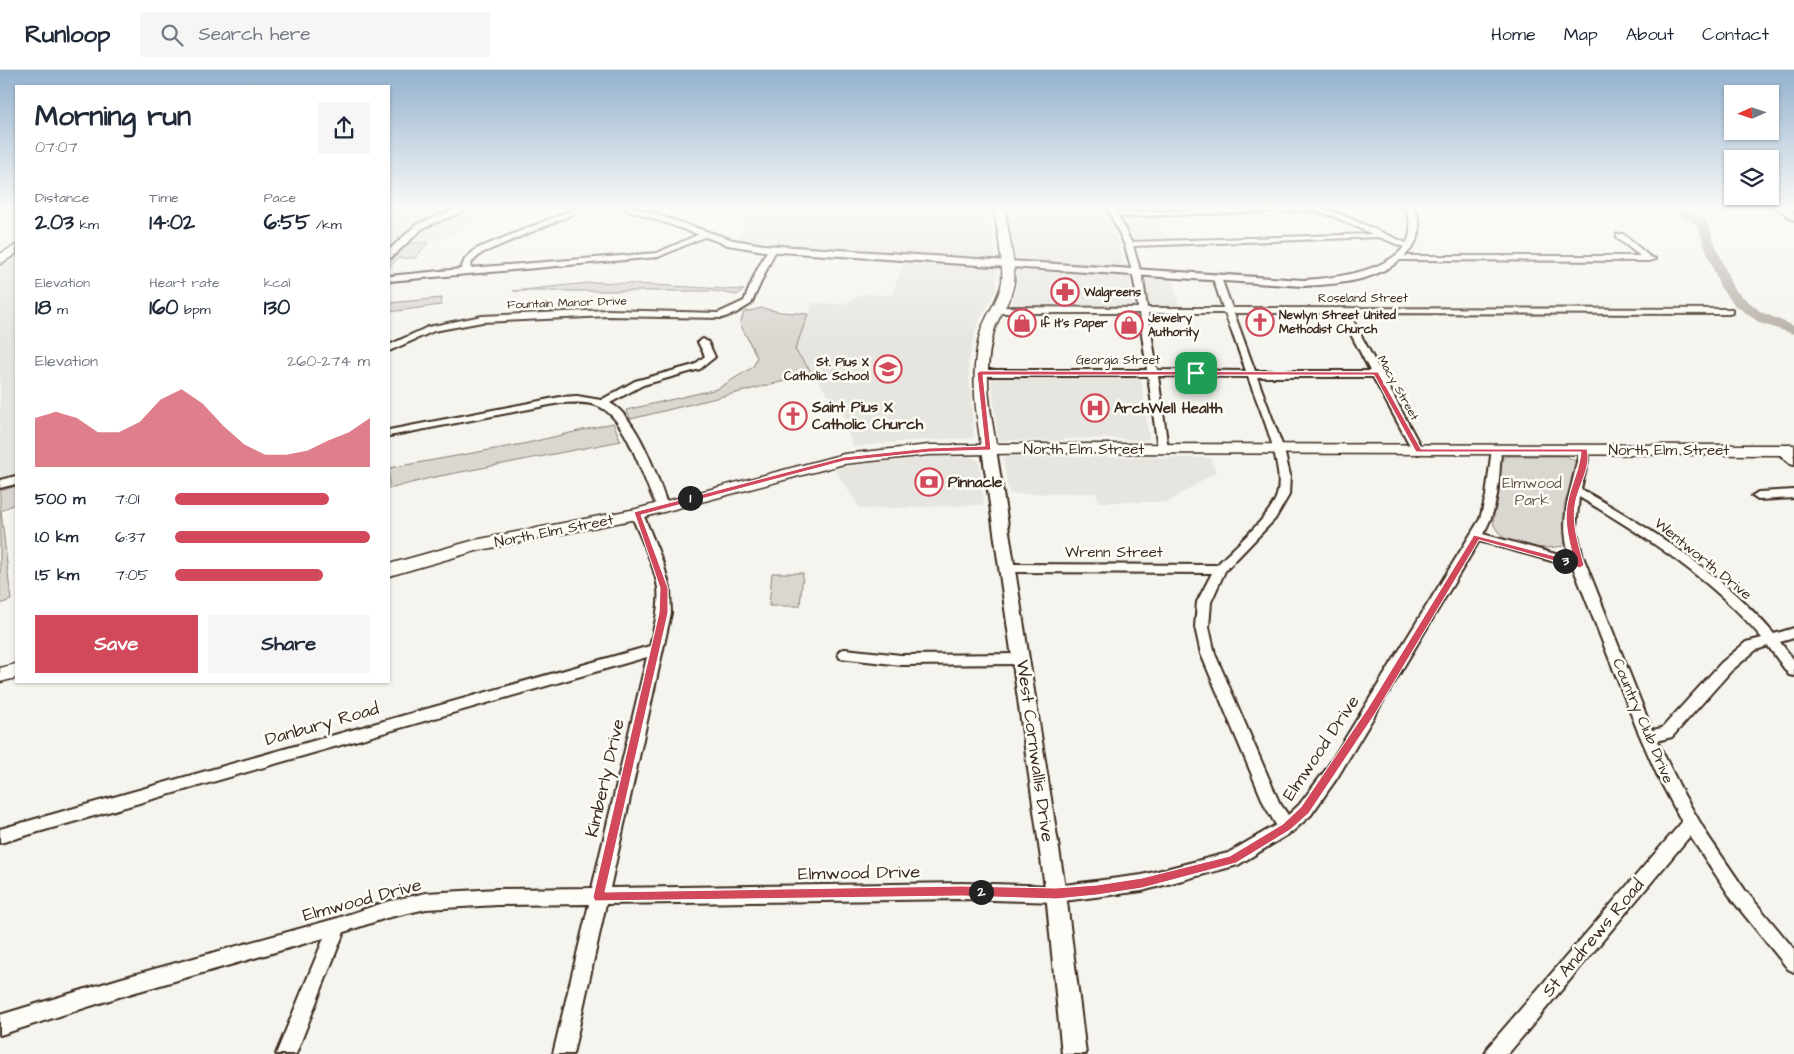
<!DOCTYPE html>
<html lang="en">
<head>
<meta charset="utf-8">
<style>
  :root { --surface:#fff; --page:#f6f6f7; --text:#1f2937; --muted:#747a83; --line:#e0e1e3; --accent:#d1495b }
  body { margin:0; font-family:"Architects Daughter",sans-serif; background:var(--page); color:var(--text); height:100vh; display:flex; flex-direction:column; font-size:19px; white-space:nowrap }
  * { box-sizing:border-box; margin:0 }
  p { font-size:16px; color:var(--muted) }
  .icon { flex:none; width:28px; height:28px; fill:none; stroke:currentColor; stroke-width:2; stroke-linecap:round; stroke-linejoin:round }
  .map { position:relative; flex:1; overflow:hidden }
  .side { position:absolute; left:15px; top:15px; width:375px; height:598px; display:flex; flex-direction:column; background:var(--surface); border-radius:0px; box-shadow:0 1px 4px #0004 }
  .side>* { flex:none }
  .needle { width:32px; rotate:267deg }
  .fabs { position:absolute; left:1724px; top:15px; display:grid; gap:10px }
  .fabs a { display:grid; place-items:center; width:55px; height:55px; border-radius:0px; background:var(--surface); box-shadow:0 1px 4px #0004; font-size:25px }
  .pin { position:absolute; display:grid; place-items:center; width:42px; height:42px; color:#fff; margin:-21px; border-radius:10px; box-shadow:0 2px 8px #0006 }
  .km { position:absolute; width:25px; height:25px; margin:-12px; border-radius:50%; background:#222; color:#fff; font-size:14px; line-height:25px; text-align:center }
  .round { display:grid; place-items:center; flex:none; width:52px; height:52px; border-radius:0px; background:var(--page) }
  .headline { display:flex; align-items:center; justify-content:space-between; height:85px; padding:0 20px }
  h1 { font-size:28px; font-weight:800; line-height:38px }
  .stats { display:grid; grid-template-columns:repeat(3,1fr); gap:8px; height:85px; padding:5px 20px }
  .stats div { display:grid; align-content:center }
  .stats b { font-size:21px; font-weight:800 }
  .stats small { font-size:14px; font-weight:400 }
  .stats p { font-size:14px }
  .chart { height:140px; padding:10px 20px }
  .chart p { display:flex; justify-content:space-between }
  .chart svg { width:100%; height:90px; margin-top:5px; fill:var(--accent); opacity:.7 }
  .cta { display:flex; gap:10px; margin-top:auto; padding:10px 20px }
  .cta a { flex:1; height:58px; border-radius:0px; background:var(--accent); color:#fff; font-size:20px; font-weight:800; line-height:58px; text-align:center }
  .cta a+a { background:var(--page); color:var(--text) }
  ul { padding:0 20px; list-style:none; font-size:16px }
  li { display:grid; grid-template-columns:80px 60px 1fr; align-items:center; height:38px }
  li i { height:12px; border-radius:6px; background:var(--accent) }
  header { display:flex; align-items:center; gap:30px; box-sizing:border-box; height:70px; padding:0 25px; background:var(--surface); border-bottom:1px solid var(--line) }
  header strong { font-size:24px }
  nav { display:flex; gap:28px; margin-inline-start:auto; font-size:18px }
  .search { width:350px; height:45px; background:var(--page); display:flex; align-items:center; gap:12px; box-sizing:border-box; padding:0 18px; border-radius:0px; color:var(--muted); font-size:19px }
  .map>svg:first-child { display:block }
  .built { fill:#e7e5df }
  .green { fill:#dad6d0; stroke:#8a8077 }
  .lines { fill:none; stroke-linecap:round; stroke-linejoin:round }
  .river { fill:#b4aca4; fill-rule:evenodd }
  .minor-casing { stroke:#3b2a1e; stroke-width:4 }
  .tertiary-casing { stroke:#3b2a1e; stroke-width:4 }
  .secondary-casing { stroke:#3b2a1e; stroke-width:3 }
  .primary-casing { stroke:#3b2a1e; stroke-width:3 }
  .minor { fill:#fdfcf7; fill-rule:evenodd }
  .tertiary { fill:#fdfcf7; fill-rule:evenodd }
  .secondary { fill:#fdfcf7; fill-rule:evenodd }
  .primary { fill:#fdfcf7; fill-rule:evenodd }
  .route { fill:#d1495b; stroke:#fff; fill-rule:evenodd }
  .labels { text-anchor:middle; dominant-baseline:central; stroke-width:5; stroke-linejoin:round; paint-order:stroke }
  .far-poi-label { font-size:12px; font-weight:bold; fill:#3b2a1e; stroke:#fdfcf7; text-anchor:start }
  .far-street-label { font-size:12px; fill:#3b2a1e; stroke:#fdfcf7 }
  .poi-label { font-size:15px; font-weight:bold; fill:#3b2a1e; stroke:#fdfcf7; text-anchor:start }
  .street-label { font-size:15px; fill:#3b2a1e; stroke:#fdfcf7 }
  .park-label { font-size:15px; fill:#63554a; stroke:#fdfcf7 }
  .near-street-label { font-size:18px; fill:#3b2a1e; stroke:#fdfcf7 }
</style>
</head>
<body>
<header>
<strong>Runloop</strong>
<div class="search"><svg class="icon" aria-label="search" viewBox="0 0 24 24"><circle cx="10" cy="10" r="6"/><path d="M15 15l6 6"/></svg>Search here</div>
<nav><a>Home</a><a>Map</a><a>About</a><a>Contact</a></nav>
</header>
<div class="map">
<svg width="1794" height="984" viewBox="0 0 1794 984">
  <rect width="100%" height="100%" fill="#f5f4ee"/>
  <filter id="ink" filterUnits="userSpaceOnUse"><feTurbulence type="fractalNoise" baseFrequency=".02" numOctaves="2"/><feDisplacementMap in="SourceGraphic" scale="10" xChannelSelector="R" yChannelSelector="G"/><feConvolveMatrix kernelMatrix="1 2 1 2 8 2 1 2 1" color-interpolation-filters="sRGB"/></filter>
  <g filter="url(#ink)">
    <g class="built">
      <polygon points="389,136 462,136 416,154 429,155 480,136 491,136 509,142 428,173 389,175"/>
      <polygon points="748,136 988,136 996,188 992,190 753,174 738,170"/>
      <polygon points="1005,136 1105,136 1126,199 1014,191"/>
      <polygon points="1154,146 1170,171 1130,172 1119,149"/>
      <polygon points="16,185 16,405 0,409 0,196"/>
      <polygon points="904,192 997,198 996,220 977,255 968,293 974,368 907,371 853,377 846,358 847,350 795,280 812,233 844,234 862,224 892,225"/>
      <polygon points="1017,200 1127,205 1130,207 1133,237 1014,236 1011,235 1017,216"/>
      <polygon points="1143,207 1173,209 1179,238 1146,238"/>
      <polygon points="991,307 1139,307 1141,309 1149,368 1143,371 1110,368 1066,369 1060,371 1000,370 998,368"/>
      <polygon points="1010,386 1211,388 1216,402 1168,432 1099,432 1096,423 1009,424 1003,389"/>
      <polygon points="941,387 968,386 979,391 984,435 861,439 834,399 872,393"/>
    </g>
    <g class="green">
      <polygon points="407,173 428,173 415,188 398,188 389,198 389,193"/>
      <polygon points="598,212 744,220 737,225 714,221 513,221"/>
      <polygon points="442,228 441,235 389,242 389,233"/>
      <polygon points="762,238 780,242 808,244 795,280 813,304 631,349 626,340 717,319 753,297 757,287 740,254 744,242"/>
      <polygon points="613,353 621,371 430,408 389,419 389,398 523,374"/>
      <path d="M 1506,386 L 1566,386 L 1577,392 L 1578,395 L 1564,435 L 1566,471 L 1563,476 C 1540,480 1504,480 1493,453 L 1502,388 Z"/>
      <polygon points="16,416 16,433 1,441 11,530 0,534 0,421"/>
      <polygon points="772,503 803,503 800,536 769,536"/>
    </g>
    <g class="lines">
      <g class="river">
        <polygon points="1526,136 1646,136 1640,139 1581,141 1531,139"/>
        <polygon points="1652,136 1673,136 1686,139 1706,151 1732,216 1737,222 1761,242 1794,256 1794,264 1760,253 1735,235 1720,217 1697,155 1678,144 1654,138"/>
      </g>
      <g class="minor-casing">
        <g id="minor">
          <polygon points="582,136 592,136 482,183 472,192 470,198 657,183 704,162 711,164 658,187 389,211 389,206 461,199 465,189 476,179"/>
          <path d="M 1108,136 L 1116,136 L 1117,143 L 1313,136 L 1340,144 L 1413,176 L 1406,178 L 1379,167 L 1133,176 L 1143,210 L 1147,238 L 1223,238 L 1213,208 L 1217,205 L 1221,208 L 1232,238 L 1732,239 L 1732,243 L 1729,244 L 1349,243 L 1423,381 L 1418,384 L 1413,381 L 1373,307 L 1257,307 L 1284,380 L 1290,405 L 1289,425 L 1275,449 L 1225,501 L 1211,532 L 1209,557 L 1215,584 L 1279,732 L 1288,745 L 1299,735 L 1327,698 L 1480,449 L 1486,426 L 1492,378 L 1500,378 L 1501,380 C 1499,410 1499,438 1483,464 L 1570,488 C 1557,444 1573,422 1579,380 L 1580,378 L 1588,378 L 1588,390 L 1581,419 C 1650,458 1722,503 1774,564 L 1794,558 L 1794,568 L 1780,572 L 1794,590 L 1794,606 L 1789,605 L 1768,576 L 1756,580 L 1731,601 L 1672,667 L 1657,671 L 1684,725 L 1708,766 L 1745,820 L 1794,879 L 1794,902 L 1788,899 L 1733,831 L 1690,766 L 1508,984 L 1485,984 L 1488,977 L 1682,752 L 1658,707 L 1637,659 L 1573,497 L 1479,471 L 1337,708 L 1311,745 L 1292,762 L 1238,795 L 1142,821 L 1056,832 L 962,829 L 606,834 L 573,984 L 553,984 L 589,834 L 498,835 L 426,839 L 386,848 L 344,862 L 296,984 L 276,984 L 324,868 L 122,926 L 0,965 L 0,945 L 122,908 L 338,848 L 386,832 L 426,823 L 498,819 L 592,818 L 647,587 L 0,773 L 0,759 L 650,576 C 654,557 660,537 658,518 C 654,493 640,467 631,444 L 637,440 L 643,444 L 663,493 L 670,518 L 671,543 L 610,818 L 962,813 L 1056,816 L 1142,805 L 1228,783 L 1276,755 L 1265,736 L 1201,584 L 1195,557 L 1197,532 L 1212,503 L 1008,502 L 1002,498 L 1008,494 L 1217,495 C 1233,478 1271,446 1277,425 C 1286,397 1258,335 1248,307 L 1158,306 L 1168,379 L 1163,382 L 1158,379 L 1148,306 L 980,306 L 975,303 L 980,300 L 1147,300 L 1139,243 L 997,243 L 993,240 L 997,237 L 1138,238 C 1136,216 1131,196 1125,176 C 1120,162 1111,150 1108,136 ZM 1313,140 L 1335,147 L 1372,164 L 1131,172 L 1119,147 ZM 1148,243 L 1225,243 L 1246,301 L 1157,300 ZM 1234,243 L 1340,243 L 1370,301 L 1255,301 ZM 1579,427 C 1644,465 1713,510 1762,568 L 1746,572 L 1721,593 L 1662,658 L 1652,660 L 1582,484 L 1576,458 Z"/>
          <polygon points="1617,164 1623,164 1650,187 1656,189 1648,191 1399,190 1395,188 1399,186 1640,186 1617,168"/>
          <polygon points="769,177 776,179 751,234 736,243 722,248 608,246 482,252 434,261 389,281 389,275 428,257 482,246 608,240 718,243 744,231 756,202"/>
          <path d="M 703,269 L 708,272 L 715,287 L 700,299 L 643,315 L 610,333 C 638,348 658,408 668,437 L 666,440 L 662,441 C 649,437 633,350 598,336 C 586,331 572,333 560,333 L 389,366 L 389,360 L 560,327 L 577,326 L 601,330 L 635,311 L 694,295 L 705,286 L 698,272 Z"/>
          <polygon points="1781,377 1794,386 1794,395 1790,394 1777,382 1776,380"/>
          <polygon points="1794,420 1794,428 1758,430 1752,426 1758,422"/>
          <polygon points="845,579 901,585 1021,584 1026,585 1028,589 1026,593 1021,594 901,595 840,588 838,584 840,580"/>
        </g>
      </g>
      <g class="tertiary-casing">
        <g id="tertiary">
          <polygon points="464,136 476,136 423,158 392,187 389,188 389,180 417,154"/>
          <path d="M 618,136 L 630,136 L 733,170 L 764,175 L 1303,210 C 1341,208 1435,196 1404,136 L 1412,136 C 1422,150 1422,165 1411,179 C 1384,211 1342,214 1303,216 L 764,181 L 728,175 Z"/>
          <polygon points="1774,136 1784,136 1794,143 1794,150"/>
          <polygon points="989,375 996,379 1066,824 1086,984 1062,984 1046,824 982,379"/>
          <polygon points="16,406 16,414 0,418 0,410"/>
        </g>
      </g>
      <g class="secondary-casing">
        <g id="secondary">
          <path d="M 994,136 L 1004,136 C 1007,155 1016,195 1014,212 C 1012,230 999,244 994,261 C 983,300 989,336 996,374 L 1794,375 L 1794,385 L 1065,383 L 929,385 L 844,394 L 637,449 L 476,481 L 389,506 L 389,494 L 475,470 L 636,439 L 844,384 L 929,375 L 981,375 C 975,336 970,300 981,261 C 986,244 999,230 1002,212 C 1004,196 996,154 994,136 Z"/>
          <polygon points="16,594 16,608 0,612 0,598"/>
        </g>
      </g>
      <g class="primary-casing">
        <polygon id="primary" points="16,175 16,184 0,194 0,184"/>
      </g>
      <use href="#minor" class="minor"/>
      <use href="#tertiary" class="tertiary"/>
      <use href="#secondary" class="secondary"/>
      <use href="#primary" class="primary"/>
    </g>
  </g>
  <linearGradient id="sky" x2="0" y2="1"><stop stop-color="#93b1cd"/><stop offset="0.5" stop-color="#fafaf7"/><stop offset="1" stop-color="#fafaf7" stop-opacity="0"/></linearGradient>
  <rect width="1794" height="274" fill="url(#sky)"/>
  <path class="route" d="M 980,301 L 1378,302 L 1421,379 L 1587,379 C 1592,398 1577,417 1575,436 C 1572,456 1579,476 1584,495 L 1580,498 L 1479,470 L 1375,644 L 1309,743 L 1290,760 L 1236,793 L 1142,818 L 1097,825 L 1056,829 L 962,826 L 595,831 L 593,827 L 659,543 L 660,518 L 634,442 L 844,387 L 929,378 L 985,376 L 977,303 ZM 983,305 L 1374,305 L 1416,382 L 1581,382 C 1579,402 1570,417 1567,436 C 1564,455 1570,473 1574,491 L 1474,465 L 1368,638 L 1301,737 L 1283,754 L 1230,786 L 1142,808 L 1097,815 L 1056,818 L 962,816 L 605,822 L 668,543 L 668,518 L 641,445 L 844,391 L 929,382 L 991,380 Z"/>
  <defs>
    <g id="pharmacy-ring" transform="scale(1.4375)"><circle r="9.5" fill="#fdfcf7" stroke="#d1495b" stroke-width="1.5"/><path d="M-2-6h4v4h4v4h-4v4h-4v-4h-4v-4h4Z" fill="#d1495b"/></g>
    <g id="church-ring" transform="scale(1.4375)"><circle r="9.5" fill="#fdfcf7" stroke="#d1495b" stroke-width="1.5"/><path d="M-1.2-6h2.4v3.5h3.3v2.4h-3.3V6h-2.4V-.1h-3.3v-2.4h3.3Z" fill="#d1495b"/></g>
    <g id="shop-ring" transform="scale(1.4375)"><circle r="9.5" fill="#fdfcf7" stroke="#d1495b" stroke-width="1.5"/><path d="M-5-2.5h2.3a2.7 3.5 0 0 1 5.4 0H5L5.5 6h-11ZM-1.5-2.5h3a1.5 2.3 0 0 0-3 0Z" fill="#d1495b"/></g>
    <g id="school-ring" transform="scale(1.4375)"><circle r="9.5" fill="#fdfcf7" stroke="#d1495b" stroke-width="1.5"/><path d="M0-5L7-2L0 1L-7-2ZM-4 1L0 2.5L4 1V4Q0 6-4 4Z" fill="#d1495b"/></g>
    <g id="hospital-ring" transform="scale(1.4375)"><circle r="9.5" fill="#fdfcf7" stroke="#d1495b" stroke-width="1.5"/><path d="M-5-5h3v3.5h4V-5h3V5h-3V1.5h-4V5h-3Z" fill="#d1495b"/></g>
    <g id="bank-ring" transform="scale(1.4375)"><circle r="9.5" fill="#fdfcf7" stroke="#d1495b" stroke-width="1.5"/><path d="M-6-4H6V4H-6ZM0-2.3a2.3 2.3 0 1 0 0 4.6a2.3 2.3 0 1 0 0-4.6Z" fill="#d1495b"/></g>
  </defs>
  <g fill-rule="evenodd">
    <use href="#pharmacy-ring" x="1065" y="222"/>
    <use href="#church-ring" x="1260" y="252"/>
    <use href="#shop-ring" x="1022" y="253"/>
    <use href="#shop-ring" x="1129" y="255"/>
    <use href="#school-ring" x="888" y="299"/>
    <use href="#hospital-ring" x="1095" y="338"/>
    <use href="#church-ring" x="793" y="346"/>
    <use href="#bank-ring" x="929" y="412"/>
  </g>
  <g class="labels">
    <g class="far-poi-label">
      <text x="1084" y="222">Walgreens</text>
      <text x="1279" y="245">Newlyn Street United<tspan x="1279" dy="14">Methodist Church</tspan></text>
      <text x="1148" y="248">Jewelry<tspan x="1148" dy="14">Authority</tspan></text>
      <text x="1041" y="253">If It's Paper</text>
      <text x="869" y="292" text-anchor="end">St. Pius X<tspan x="869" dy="14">Catholic School</tspan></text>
    </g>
    <g class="far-street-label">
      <text x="1363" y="228">Roseland Street</text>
      <text transform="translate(567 233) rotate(-2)">Fountain Manor Drive</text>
      <text x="1118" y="290">Georgia Street</text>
      <text transform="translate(1398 318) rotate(61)">Macy Street</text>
    </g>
    <g class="poi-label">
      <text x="812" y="337">Saint Pius X<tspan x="812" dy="17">Catholic Church</tspan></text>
      <text x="1114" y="338">ArchWell Health</text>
      <text x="948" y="412">Pinnacle</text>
    </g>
    <g class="street-label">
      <text x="1084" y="379">North Elm Street</text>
      <text x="1669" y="380">North Elm Street</text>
      <text transform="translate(554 461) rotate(-11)">North Elm Street</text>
      <text x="1114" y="482">Wrenn Street</text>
      <text transform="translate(1703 489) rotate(39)">Wentworth Drive</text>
      <text transform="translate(1643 651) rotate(67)">Country Club Drive</text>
    </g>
    <g class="park-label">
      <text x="1532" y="413">Elmwood<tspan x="1532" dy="17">Park</tspan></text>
    </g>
    <g class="near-street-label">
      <text transform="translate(322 654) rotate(-16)">Danbury Road</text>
      <text transform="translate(1321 678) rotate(-56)">Elmwood Drive</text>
      <text transform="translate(1035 681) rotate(82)">West Cornwallis Drive</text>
      <text transform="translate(605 708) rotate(-77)">Kimberly Drive</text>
      <text transform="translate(859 803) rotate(-1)">Elmwood Drive</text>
      <text transform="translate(362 830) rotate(-15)">Elmwood Drive</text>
      <text transform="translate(1593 868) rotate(-50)">St Andrews Road</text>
    </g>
  </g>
</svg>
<div class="fabs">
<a><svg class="needle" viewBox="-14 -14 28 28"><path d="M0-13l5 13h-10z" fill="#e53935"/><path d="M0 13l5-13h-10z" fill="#747a83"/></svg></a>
<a><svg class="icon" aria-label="layers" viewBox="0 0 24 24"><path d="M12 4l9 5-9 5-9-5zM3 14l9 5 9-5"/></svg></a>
</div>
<div class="pin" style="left:1196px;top:303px;background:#1e9e55"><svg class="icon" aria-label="arrive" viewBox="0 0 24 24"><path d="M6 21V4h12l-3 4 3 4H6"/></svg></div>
<b class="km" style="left:690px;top:428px">1</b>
<b class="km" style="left:981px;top:822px">2</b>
<b class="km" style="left:1565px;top:491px">3</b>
<section class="side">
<div class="headline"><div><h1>Morning run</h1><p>07:07</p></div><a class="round"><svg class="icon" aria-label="share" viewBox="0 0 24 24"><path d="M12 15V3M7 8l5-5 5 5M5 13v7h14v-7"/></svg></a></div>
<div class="stats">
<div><p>Distance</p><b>2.03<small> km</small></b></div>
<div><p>Time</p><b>14:02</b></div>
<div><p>Pace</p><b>6:55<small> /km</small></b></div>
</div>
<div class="stats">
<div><p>Elevation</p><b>18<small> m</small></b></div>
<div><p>Heart rate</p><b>160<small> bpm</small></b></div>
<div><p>kcal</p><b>130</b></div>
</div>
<div class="chart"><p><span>Elevation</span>260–274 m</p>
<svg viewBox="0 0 160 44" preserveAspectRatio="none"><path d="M0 44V20L10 17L20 20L30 27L40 27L50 22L60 11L70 6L80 13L90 24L100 33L110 38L120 38L130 36L140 31L150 27L160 20V44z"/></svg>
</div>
<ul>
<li><b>500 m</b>7:01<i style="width:79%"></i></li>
<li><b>1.0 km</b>6:37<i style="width:100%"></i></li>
<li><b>1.5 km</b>7:05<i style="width:76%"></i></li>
</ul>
<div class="cta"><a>Save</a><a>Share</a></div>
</section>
</div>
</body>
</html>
